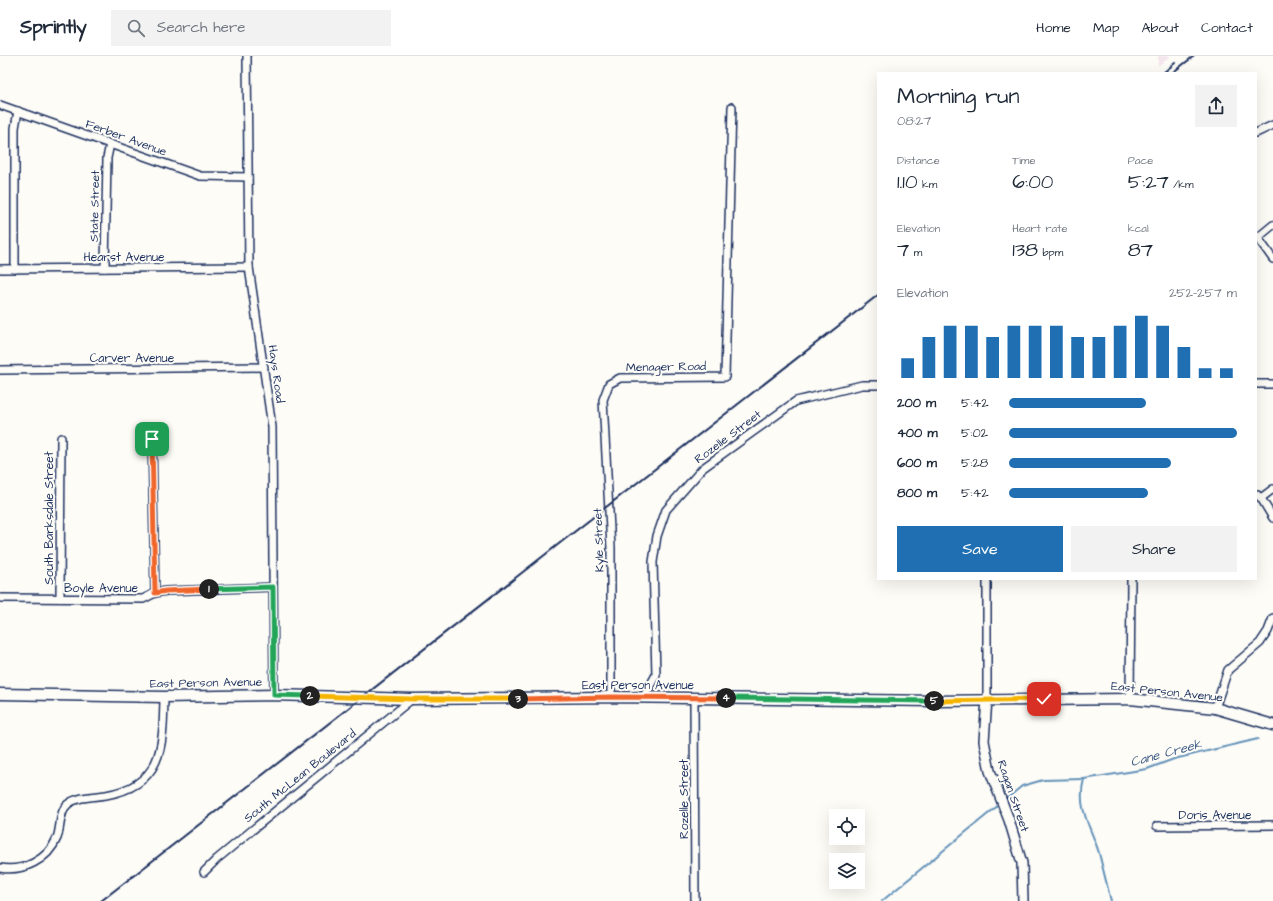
<!DOCTYPE html>
<html lang="en">
<head>
<meta charset="utf-8">
<style>
  :root { --surface:#fff; --page:#f2f2f3; --text:#1f2937; --muted:#747a83; --line:#e0e1e3; --accent:#1f6fb2 }
  body { margin:0; font-family:"Architects Daughter",sans-serif; background:var(--page); color:var(--text); height:100vh; display:flex; flex-direction:column; font-size:15px; white-space:nowrap }
  * { box-sizing:border-box; margin:0 }
  p { font-size:13px; color:var(--muted) }
  .icon { flex:none; width:22px; height:22px; fill:none; stroke:currentColor; stroke-width:2; stroke-linecap:round; stroke-linejoin:round }
  .map { position:relative; flex:1; overflow:hidden }
  .drawer { position:absolute; left:877px; top:16px; width:380px; height:508px; display:flex; flex-direction:column; background:var(--surface); border-radius:0px; box-shadow:0 4px 16px #0002 }
  .drawer>* { flex:none }
  .fabs { position:absolute; left:829px; top:753px; display:grid; gap:8px }
  .fabs a { display:grid; place-items:center; width:36px; height:36px; border-radius:0px; background:var(--surface); box-shadow:0 4px 16px #0002; font-size:20px }
  .pin { position:absolute; display:grid; place-items:center; width:34px; height:34px; color:#fff; margin:-17px; border-radius:8px; box-shadow:0 2px 6px #0006 }
  .km { position:absolute; width:20px; height:20px; margin:-10px; border-radius:50%; background:#222; color:#fff; font-size:11px; line-height:20px; text-align:center }
  .round { display:grid; place-items:center; flex:none; width:42px; height:42px; border-radius:0px; background:var(--page) }
  .head { display:flex; align-items:center; justify-content:space-between; height:68px; padding:0 20px }
  h1 { font-size:22px; font-weight:600; line-height:30px }
  .figures { display:grid; grid-template-columns:repeat(3,1fr); gap:6px; height:68px; padding:4px 20px }
  .figures div { display:grid; align-content:center }
  .figures b { font-size:20px; font-weight:600 }
  .figures small { font-size:11px; font-weight:400 }
  .figures p { font-size:11px }
  .chart { height:112px; padding:8px 20px }
  .chart p { display:flex; justify-content:space-between }
  .chart svg { width:100%; height:72px; margin-top:4px; stroke:var(--accent); stroke-width:6 }
  .primary-button { display:flex; gap:8px; margin-top:auto; padding:8px 20px }
  .primary-button a { flex:1; height:46px; border-radius:0px; background:var(--accent); color:#fff; font-size:16px; font-weight:600; line-height:46px; text-align:center }
  .primary-button a+a { background:var(--page); color:var(--text) }
  ul { padding:0 20px; list-style:none; font-size:13px }
  li { display:grid; grid-template-columns:64px 48px 1fr; align-items:center; height:30px }
  li i { height:10px; border-radius:5px; background:var(--accent) }
  header { display:flex; align-items:center; gap:24px; box-sizing:border-box; height:56px; padding:0 20px; background:var(--surface); border-bottom:1px solid var(--line) }
  header strong { font-size:19px }
  nav { display:flex; gap:22px; margin-inline-start:auto; font-size:14px }
  .search { width:280px; height:36px; background:var(--page); display:flex; align-items:center; gap:10px; box-sizing:border-box; padding:0 14px; border-radius:0px; color:var(--muted); font-size:15px }
  .map>svg:first-child { display:block }
  .built { fill:#f5e6ed }
  .lines { fill:none; stroke-linecap:round; stroke-linejoin:round }
  .stream { stroke:#6492b9; stroke-width:2 }
  .minor-casing { stroke:#1b2f5e; stroke-width:10 }
  .tertiary-casing { stroke:#1b2f5e; stroke-width:12 }
  .secondary-casing { stroke:#1b2f5e; stroke-width:13 }
  .minor { stroke:#fdfcf7; stroke-width:7 }
  .tertiary { stroke:#fdfcf7; stroke-width:9 }
  .secondary { stroke:#fdfcf7; stroke-width:10 }
  .rail { stroke:#1b2f5e; stroke-width:2 }
  .split-1-casing { stroke:#fff; stroke-width:8 }
  .split-2-casing { stroke:#fff; stroke-width:8 }
  .split-3-casing { stroke:#fff; stroke-width:8 }
  .split-4-casing { stroke:#fff; stroke-width:8 }
  .split-5-casing { stroke:#fff; stroke-width:8 }
  .split-6-casing { stroke:#fff; stroke-width:8 }
  .split-1 { stroke:#f0652b; stroke-width:5 }
  .split-2 { stroke:#22a559; stroke-width:5 }
  .split-3 { stroke:#f5b400; stroke-width:5 }
  .split-4 { stroke:#f0652b; stroke-width:5 }
  .split-5 { stroke:#22a559; stroke-width:5 }
  .split-6 { stroke:#f5b400; stroke-width:5 }
  .labels { text-anchor:middle; dominant-baseline:central; stroke-width:4; stroke-linejoin:round; paint-order:stroke }
  .street-label { font-size:12px; fill:#1b2f5e; stroke:#fdfcf7 }
  .water-label { font-size:13px; font-style:italic; fill:#395884; stroke:#fdfcf7 }
</style>
</head>
<body>
<header>
<strong>Sprintly</strong>
<div class="search"><svg class="icon" aria-label="search" viewBox="0 0 24 24"><circle cx="10" cy="10" r="6"/><path d="M15 15l6 6"/></svg>Search here</div>
<nav><a>Home</a><a>Map</a><a>About</a><a>Contact</a></nav>
</header>
<div class="map">
<svg width="1273" height="845" viewBox="0 0 1273 845">
  <rect width="100%" height="100%" fill="#fdfcf7"/>
  <filter id="ink" filterUnits="userSpaceOnUse"><feTurbulence type="fractalNoise" baseFrequency=".025" numOctaves="2"/><feDisplacementMap in="SourceGraphic" scale="8" xChannelSelector="R" yChannelSelector="G"/><feConvolveMatrix kernelMatrix="1 2 1 2 8 2 1 2 1" color-interpolation-filters="sRGB"/></filter>
  <g filter="url(#ink)">
    <polygon class="built" points="1158,0 1171,0 1158,10"/>
    <g class="lines">
      <g class="stream">
        <polyline points="1005,744 1022,730 1043,724 1084,723"/>
        <polyline points="882,845 1000,748"/>
        <path d="M 1111,845 C 1107,829 1103,813 1099,797 C 1091,770 1076,753 1084,723 L 1147,713 L 1174,703 L 1258,683"/>
      </g>
      <g class="minor-casing">
        <g id="minor">
          <polyline points="247,0 249,211 272,371 274,639"/>
          <polyline points="0,49 200,120 248,121"/>
          <polyline points="1256,77 1273,69"/>
          <polyline points="1258,182 1273,203"/>
          <polyline points="1256,183 1273,169"/>
          <polyline points="105,212 107,102 110,88"/>
          <polyline points="0,213 249,211"/>
          <polyline points="15,213 15,72 18,55"/>
          <polyline points="0,314 264,311"/>
          <polyline points="1256,328 1273,328"/>
          <polyline points="152,383 155,537"/>
          <polyline points="1256,438 1261,442 1273,462"/>
          <polyline points="1261,442 1273,433"/>
          <polyline points="0,542 143,543 155,537 166,535 273,531"/>
          <polyline points="60,542 61,382"/>
          <polyline points="611,641 611,492 603,344 609,328 620,322 725,321 732,51"/>
          <polyline points="643,642 656,619 653,506 657,480 666,454 703,412 796,345 862,329 878,329"/>
          <polyline points="694,642 695,845"/>
          <polyline points="987,643 987,523"/>
          <polyline points="1130,643 1131,523"/>
          <polyline points="1215,652 1228,614 1260,587 1268,575 1273,562"/>
          <polyline points="1157,770 1273,769"/>
          <path d="M 0,812 C 23,816 48,804 57,782 C 61,772 59,755 68,748 C 79,740 94,741 106,739 C 164,729 163,689 164,641"/>
          <polyline points="204,816 217,803 412,643"/>
        </g>
      </g>
      <g class="tertiary-casing">
        <polyline id="tertiary" points="987,643 984,685 990,715 1009,764 1022,807 1023,845"/>
      </g>
      <g class="secondary-casing">
        <polyline id="secondary" points="0,638 164,641 274,639 412,643 611,641 936,645 1130,643 1215,652 1273,669"/>
      </g>
      <use href="#minor" class="minor"/>
      <use href="#tertiary" class="tertiary"/>
      <use href="#secondary" class="secondary"/>
      <g class="rail">
        <polyline points="1163,17 1175,7"/>
        <polyline points="1172,17 1194,0"/>
        <polyline points="101,845 878,239"/>
      </g>
    </g>
  </g>
  <g class="lines" filter="url(#ink)">
    <g class="split-1-casing">
      <polyline id="split-1" points="152,383 155,537 166,535 209,533"/>
    </g>
    <g class="split-2-casing">
      <polyline id="split-2" points="209,533 273,531 274,639 310,640"/>
    </g>
    <g class="split-3-casing">
      <polyline id="split-3" points="310,640 412,643 518,643"/>
    </g>
    <g class="split-4-casing">
      <polyline id="split-4" points="518,643 611,641 726,642"/>
    </g>
    <g class="split-5-casing">
      <polyline id="split-5" points="726,642 934,645"/>
    </g>
    <g class="split-6-casing">
      <polyline id="split-6" points="934,645 1044,643"/>
    </g>
    <use href="#split-1" class="split-1"/>
    <use href="#split-2" class="split-2"/>
    <use href="#split-3" class="split-3"/>
    <use href="#split-4" class="split-4"/>
    <use href="#split-5" class="split-5"/>
    <use href="#split-6" class="split-6"/>
  </g>
  <g class="labels">
    <g class="street-label">
      <text transform="translate(126 82) rotate(20)">Ferber Avenue</text>
      <text transform="translate(95 150) rotate(-89)">State Street</text>
      <text x="124" y="201">Hearst Avenue</text>
      <text x="132" y="302">Carver Avenue</text>
      <text transform="translate(666 311) rotate(-1)">Menager Road</text>
      <text transform="translate(276 318) rotate(82)">Hays Road</text>
      <text transform="translate(728 381) rotate(-37)">Rozelle Street</text>
      <text transform="translate(49 462) rotate(-90)">South Barksdale Street</text>
      <text transform="translate(599 484) rotate(-92)">Kyle Street</text>
      <text x="101" y="532">Boyle Avenue</text>
      <text transform="translate(206 627) rotate(-1)">East Person Avenue</text>
      <text x="638" y="629">East Person Avenue</text>
      <text transform="translate(1167 636) rotate(6)">East Person Avenue</text>
      <text transform="translate(300 720) rotate(-39)">South McLean Boulevard</text>
      <text transform="translate(1013 740) rotate(71)">Ragan Street</text>
      <text transform="translate(684 743) rotate(-90)">Rozelle Street</text>
      <text x="1215" y="759">Doris Avenue</text>
    </g>
    <g class="water-label">
      <text transform="translate(1166 697) rotate(-15)">Cane Creek</text>
    </g>
  </g>
</svg>
<div class="fabs">
<a><svg class="icon" aria-label="locate" viewBox="0 0 24 24"><circle cx="12" cy="12" r="6"/><path d="M12 2v4M12 18v4M2 12h4M18 12h4"/></svg></a>
<a><svg class="icon" aria-label="layers" viewBox="0 0 24 24"><path d="M12 4l9 5-9 5-9-5zM3 14l9 5 9-5"/></svg></a>
</div>
<div class="pin" style="left:152px;top:383px;background:#1e9e55"><svg class="icon" aria-label="arrive" viewBox="0 0 24 24"><path d="M6 21V4h12l-3 4 3 4H6"/></svg></div>
<div class="pin" style="left:1044px;top:643px;background:#d93025"><svg class="icon" aria-label="check" viewBox="0 0 24 24"><path d="M5 12l5 5 9-10"/></svg></div>
<b class="km" style="left:209px;top:533px">1</b>
<b class="km" style="left:310px;top:640px">2</b>
<b class="km" style="left:518px;top:643px">3</b>
<b class="km" style="left:726px;top:642px">4</b>
<b class="km" style="left:934px;top:645px">5</b>
<section class="drawer">
<div class="head"><div><h1>Morning run</h1><p>08:27</p></div><a class="round"><svg class="icon" aria-label="share" viewBox="0 0 24 24"><path d="M12 15V3M7 8l5-5 5 5M5 13v7h14v-7"/></svg></a></div>
<div class="figures">
<div><p>Distance</p><b>1.10<small> km</small></b></div>
<div><p>Time</p><b>6:00</b></div>
<div><p>Pace</p><b>5:27<small> /km</small></b></div>
</div>
<div class="figures">
<div><p>Elevation</p><b>7<small> m</small></b></div>
<div><p>Heart rate</p><b>138<small> bpm</small></b></div>
<div><p>kcal</p><b>87</b></div>
</div>
<div class="chart"><p><span>Elevation</span>252–257 m</p>
<svg viewBox="0 0 160 44" preserveAspectRatio="none"><path d="M5 44V32M15 44V19M25 44V12M35 44V12M45 44V19M55 44V12M65 44V12M75 44V12M85 44V19M95 44V19M105 44V12M115 44V6M125 44V12M135 44V25M145 44V38M155 44V38"/></svg>
</div>
<ul>
<li><b>200 m</b>5:42<i style="width:60%"></i></li>
<li><b>400 m</b>5:02<i style="width:100%"></i></li>
<li><b>600 m</b>5:28<i style="width:71%"></i></li>
<li><b>800 m</b>5:42<i style="width:61%"></i></li>
</ul>
<div class="primary-button"><a>Save</a><a>Share</a></div>
</section>
</div>
</body>
</html>
